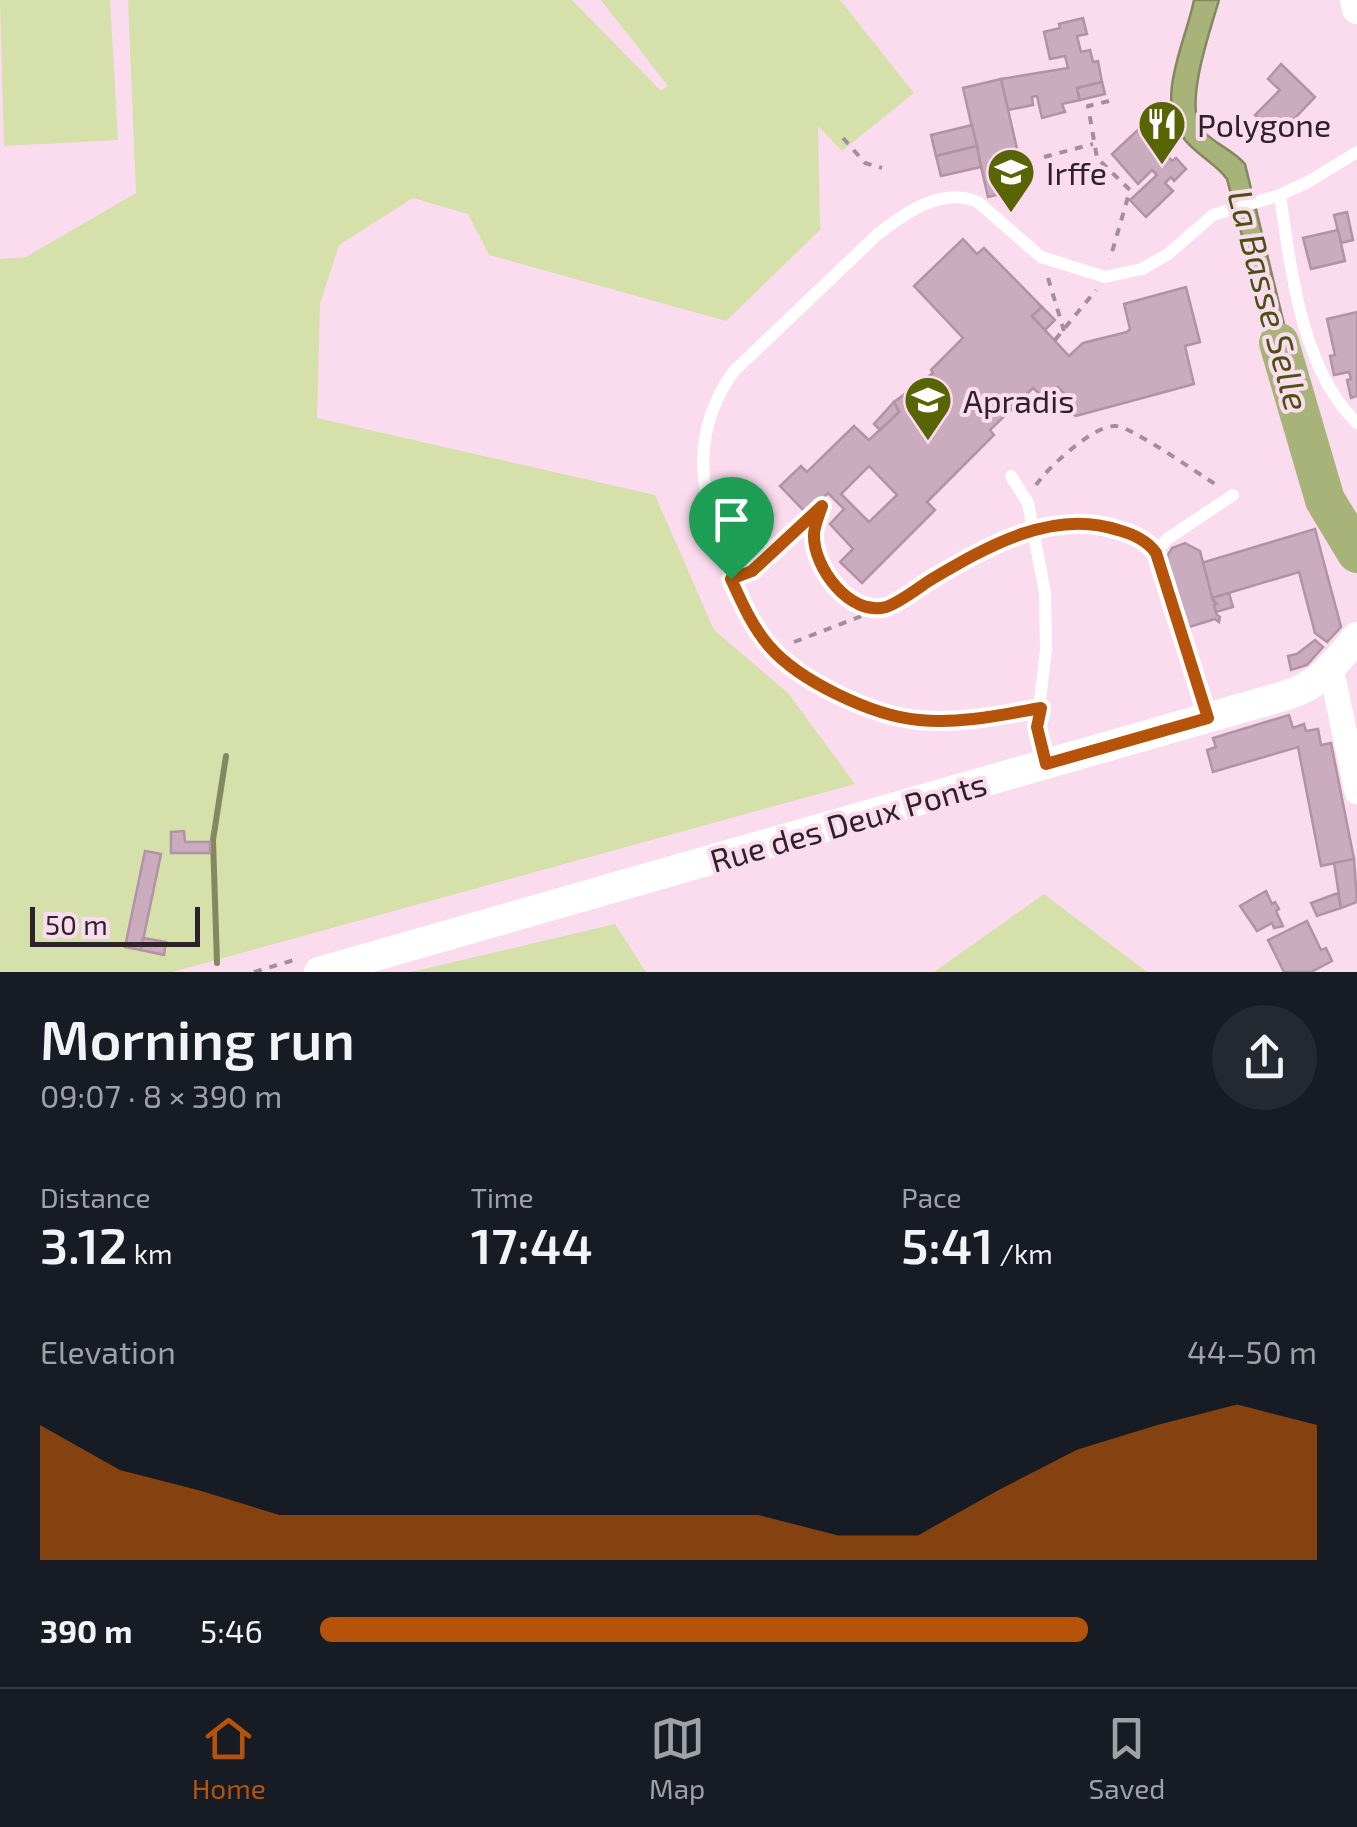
<!DOCTYPE html>
<html lang="en">
<head>
<meta charset="utf-8">
<style>
  :root { --surface:#171b24; --page:#242831; --text:#f1f3f6; --muted:#9ea1a6; --line:#363941; --accent:#b45309 }
  body { margin:0; font-family:"Exo 2",sans-serif; background:var(--page); color:var(--text); height:100vh; display:flex; flex-direction:column; font-size:38px; white-space:nowrap }
  * { box-sizing:border-box; margin:0 }
  p { font-size:32px; color:var(--muted) }
  .icon { flex:none; width:55px; height:55px; fill:none; stroke:currentColor; stroke-width:2; stroke-linecap:round; stroke-linejoin:round }
  .map { position:relative; height:972px; overflow:hidden }
  .drawer { display:flex; flex-direction:column; background:var(--surface); flex:1 }
  .drawer>* { flex:none }
  .scale { position:absolute; left:30px; bottom:25px; width:170px; box-sizing:border-box; padding-left:10px; border:5px solid #2d2229; border-top:0; font-size:28px; line-height:35px; white-space:nowrap; color:#2d2229; -webkit-text-stroke:8px #fbdcef; paint-order:stroke }
  .pin { position:absolute; display:grid; place-items:center; width:85px; height:85px; color:#fff; margin:-102px -42px; border-radius:50% 50% 50% 0; rotate:-45deg; box-shadow:0 0 10px #0007 }
  .pin .icon { rotate:45deg }
  .round { display:grid; place-items:center; flex:none; width:105px; height:105px; border-radius:52px; background:var(--page) }
  .summary { display:flex; align-items:center; justify-content:space-between; height:170px; padding:0 40px }
  h1 { font-size:55px; font-weight:600; line-height:75px }
  .figures { display:grid; grid-template-columns:repeat(3,1fr); gap:15px; height:170px; padding:10px 40px }
  .figures div { display:grid; align-content:center }
  .figures b { font-size:50px; font-weight:600 }
  .figures small { font-size:28px; font-weight:400 }
  .figures p { font-size:28px }
  .chart { height:280px; padding:20px 40px }
  .chart p { display:flex; justify-content:space-between }
  .chart svg { width:100%; height:180px; margin-top:10px; fill:var(--accent); opacity:.7 }
  ul { padding:0 40px; list-style:none; font-size:32px }
  li { display:grid; grid-template-columns:160px 120px 1fr; align-items:center; height:75px }
  li i { height:25px; border-radius:12px; background:var(--accent) }
  .tab-bar { display:flex; justify-content:space-around; align-items:center; height:140px; border-top:2px solid var(--line); background:var(--surface); font-size:28px; color:var(--muted) }
  .tab-bar a { display:grid; justify-items:center; gap:5px }
  .tab-bar .on { color:var(--accent) }
  .map>svg:first-child { display:block }
  .green { fill:#d5e0aa }
  .water { fill:#a8b379; stroke:#838861; stroke-width:2.5 }
  .lines { fill:none; stroke-linecap:round; stroke-linejoin:round }
  .stream { stroke:#838861; stroke-width:6 }
  .river { stroke:#a8b379; stroke-width:40 }
  .building { fill:#caacbe; stroke:#b193a5; stroke-width:2.5; fill-rule:evenodd }
  .path { stroke:#a48e9c; stroke-width:4; stroke-dasharray:8 8; stroke-linecap:butt }
  .service { stroke:#fff; stroke-width:12 }
  .minor { stroke:#fff; stroke-width:25 }
  .tertiary { stroke:#fff; stroke-width:30 }
  .route-casing { stroke:#fff; stroke-width:20 }
  .route { stroke:#b45309; stroke-width:12 }
  .labels { text-anchor:middle; dominant-baseline:central; stroke-width:8; stroke-linejoin:round; paint-order:stroke }
  .poi-label { font-size:32px; fill:#2d2229; stroke:#fbdcef; text-anchor:start }
  .street-label { font-size:32px; fill:#2d2229; stroke:#fbdcef }
  .water-label { font-size:35px; font-style:italic; fill:#495210; stroke:#fbdcef }
</style>
</head>
<body>
<div class="map">
<svg width="1357" height="972" viewBox="0 0 1357 972">
  <rect width="100%" height="100%" fill="#fbdcef"/>
  <g class="green">
    <polygon points="0,0 110,0 118,140 4,146"/>
    <polygon points="128,0 572,0 661,91 668,86 601,0 840,0 914,93 842,151 818,126 820,230 726,321 489,255 468,214 413,198 339,245 320,304 317,418 655,495 714,630 788,693 855,784 172,972 0,972 0,259 26,257 136,193"/>
    <polygon points="1044,894 1147,972 934,972"/>
    <polygon points="615,924 646,972 411,972"/>
  </g>
  <path class="water" d="M 1194,0 L 1219,0 C 1211,28 1183,106 1202,130 C 1213,143 1233,150 1245,164 L 1301,394 L 1285,398 L 1227,179 C 1215,162 1194,154 1182,136 C 1155,98 1186,41 1194,0 Z"/>
  <g class="lines">
    <polyline class="stream" points="217,963 213,840 226,756"/>
    <polyline class="river" points="1279,343 1325,500 1357,553"/>
  </g>
  <g class="building">
    <polygon points="1083,18 1087,34 1077,36 1081,52 1090,50 1093,62 1098,61 1102,82 1077,88 1080,100 1062,104 1065,112 1042,118 1037,96 1032,97 1033,105 1008,110 1001,79 1068,68 1065,56 1050,59 1044,32 1060,28 1059,24"/>
    <polygon points="1281,64 1315,97 1277,137 1255,115 1280,90 1268,79"/>
    <polygon points="1001,79 1026,188 988,197 963,88"/>
    <polygon points="1102,82 1105,94 1080,100 1077,88"/>
    <polygon points="972,125 977,146 936,156 931,135"/>
    <polygon points="1142,126 1172,161 1176,158 1186,169 1174,181 1171,177 1165,183 1173,191 1146,217 1130,200 1157,175 1152,170 1138,184 1112,154"/>
    <polygon points="977,146 981,167 941,176 936,156"/>
    <polygon points="1347,212 1353,240 1341,243 1334,215"/>
    <polygon points="1338,230 1345,261 1311,269 1303,238"/>
    <path d="M 963,239 L 977,254 L 984,248 L 1042,307 L 1032,316 L 1069,356 L 1083,343 L 1127,332 L 1130,329 L 1124,304 L 1186,287 L 1200,342 L 1185,346 L 1194,384 L 1076,416 L 1060,408 L 1069,399 L 1058,387 L 1045,399 L 1033,388 L 990,430 L 994,435 L 927,502 L 935,510 L 862,583 L 840,562 L 853,549 L 830,524 L 844,509 L 828,493 L 807,514 L 780,486 L 801,466 L 807,472 L 854,426 L 869,440 L 899,412 L 894,402 L 933,373 L 931,370 L 963,338 L 914,286 ZM 869,466 L 897,495 L 869,522 L 841,494 Z"/>
    <polygon points="1042,307 1055,320 1045,330 1032,316"/>
    <polygon points="1357,312 1357,396 1351,398 1347,380 1351,379 1349,372 1334,375 1330,356 1335,355 1327,319"/>
    <polygon points="894,402 899,412 880,430 874,424"/>
    <polygon points="1315,529 1341,627 1327,642 1315,633 1299,572 1212,598 1201,563"/>
    <polygon points="1185,543 1200,551 1213,601 1217,604 1214,605 1217,615 1220,617 1219,622 1215,619 1189,627 1187,631 1175,599 1177,599 1171,586 1167,563 1164,562 1172,548"/>
    <polygon points="1229,593 1233,607 1216,612 1214,605 1217,604 1212,598"/>
    <polygon points="1315,640 1323,647 1307,665 1291,670 1288,656 1297,654"/>
    <polygon points="1289,715 1293,728 1304,724 1306,731 1318,729 1321,745 1331,743 1354,859 1321,866 1298,747 1213,772 1207,750 1216,747 1213,738"/>
    <polygon points="184,831 185,842 210,842 210,853 171,853 171,832"/>
    <polygon points="145,851 161,854 141,950 125,947"/>
    <polygon points="1354,859 1357,902 1341,908 1334,863"/>
    <polygon points="1266,891 1272,904 1275,902 1279,909 1276,911 1283,926 1274,928 1272,923 1257,931 1240,906"/>
    <polygon points="1338,893 1341,908 1317,916 1311,903"/>
    <polygon points="1307,921 1321,950 1326,948 1332,961 1311,972 1284,972 1268,940"/>
    <polygon points="143,938 166,942 164,955 141,950"/>
  </g>
  <g class="lines">
    <g class="path">
      <polyline points="1109,101 1088,106 1097,158 1130,190 1110,259"/>
      <polyline points="843,138 865,163 882,168"/>
      <polyline points="1044,157 1093,144"/>
      <polyline points="1048,278 1064,331"/>
      <polyline points="1055,340 1096,290"/>
      <path d="M 1036,485 C 1048,467 1095,424 1116,426 C 1132,427 1199,474 1218,486"/>
      <polyline points="1052,527 1107,526 1144,541"/>
      <path d="M 747,573 L 822,506 C 819,516 814,527 814,537 C 815,574 845,603 881,607"/>
      <polyline points="794,642 885,607 956,565 1015,537"/>
      <polyline points="254,972 294,960"/>
    </g>
    <g class="service">
      <path d="M 1280,195 C 1291,269 1301,369 1357,423"/>
      <polyline points="1011,476 1028,503 1045,593 1046,649 1037,727 1046,761"/>
      <path d="M 1041,709 C 1001,715 960,724 919,720 C 859,715 777,669 748,616 C 734,592 726,564 717,537 C 697,477 696,423 734,371 L 878,234 C 905,213 944,185 979,203 L 1041,257 L 1105,277 L 1142,269 L 1168,254 L 1213,215 L 1280,195 L 1308,182 L 1357,152"/>
      <polyline points="1208,717 1155,553 1167,539 1233,495"/>
    </g>
    <polyline class="minor" points="1331,668 1357,792"/>
    <g class="tertiary">
      <polyline points="1355,0 1357,9"/>
      <path d="M 319,972 L 1287,695 C 1320,685 1336,662 1357,637"/>
    </g>
  </g>
  <g class="lines">
    <g class="route-casing">
      <path id="route" d="M 822,506 C 819,515 814,526 814,535 C 813,567 850,617 886,607 C 901,602 919,587 932,579 C 986,547 1053,508 1118,530 C 1133,534 1147,540 1156,553 L 1208,718 L 1046,764 L 1037,727 L 1041,708 C 1001,715 960,724 919,720 C 873,716 799,681 769,646 C 752,626 742,603 731,579 L 752,571 Z"/>
    </g>
    <use href="#route" class="route"/>
  </g>
  <defs>
    <g id="restaurant-pin" transform="scale(2.5)"><path d="M0 17L-7.5 6A9.5 9.5 0 1 1 7.5 6Z" fill="#596405" stroke="#fbdcef"/><path d="M-5-6h1v4h1v-4h1v4h1v-4h1v5L-1.5 .5V6h-2V.5L-5-1ZM5-6V6H3V1.5H1.5Q1.5-4 5-6Z" fill="#fff"/></g>
    <g id="university-pin" transform="scale(2.5)"><path d="M0 17L-7.5 6A9.5 9.5 0 1 1 7.5 6Z" fill="#596405" stroke="#fbdcef"/><path d="M0-5L7-2L0 1L-7-2ZM-4 1L0 2.5L4 1V4Q0 6-4 4Z" fill="#fff"/></g>
  </defs>
  <g fill-rule="evenodd">
    <use href="#restaurant-pin" x="1162" y="124"/>
    <use href="#university-pin" x="1011" y="172"/>
    <use href="#university-pin" x="928" y="400"/>
  </g>
  <g class="labels">
    <g class="poi-label">
      <text x="1197" y="124">Polygone</text>
      <text x="1046" y="172">Irffe</text>
      <text x="963" y="400">Apradis</text>
    </g>
    <g class="street-label">
      <text transform="translate(848 821) rotate(-16)">Rue des Deux Ponts</text>
    </g>
    <g class="water-label">
      <text transform="translate(1270 300) rotate(75)">La Basse Selle</text>
    </g>
  </g>
</svg>
<div class="scale">50 m</div>
<div class="pin" style="left:731px;top:579px;background:#1e9e55"><svg class="icon" aria-label="arrive" viewBox="0 0 24 24"><path d="M6 21V4h12l-3 4 3 4H6"/></svg></div>
</div>
<section class="drawer">
<div class="summary"><div><h1>Morning run</h1><p>09:07 · 8 × 390 m</p></div><a class="round"><svg class="icon" aria-label="share" viewBox="0 0 24 24"><path d="M12 15V3M7 8l5-5 5 5M5 13v7h14v-7"/></svg></a></div>
<div class="figures">
<div><p>Distance</p><b>3.12<small> km</small></b></div>
<div><p>Time</p><b>17:44</b></div>
<div><p>Pace</p><b>5:41<small> /km</small></b></div>
</div>
<div class="chart"><p><span>Elevation</span>44–50 m</p>
<svg viewBox="0 0 160 44" preserveAspectRatio="none"><path d="M0 44V11L10 22L20 27L30 33L40 33L50 33L60 33L70 33L80 33L90 33L100 38L110 38L120 27L130 17L140 11L150 6L160 11V44z"/></svg>
</div>
<ul>
<li><b>390 m</b>5:46<i style="width:77%"></i></li>
</ul>
</section>
<nav class="tab-bar">
<a class="on"><svg class="icon" aria-label="home" viewBox="0 0 24 24"><path d="M3 11l9-7 9 7M6 9v11h12V9"/></svg>Home</a>
<a><svg class="icon" aria-label="map" viewBox="0 0 24 24"><path d="M3 6l6-2 6 2 6-2v14l-6 2-6-2-6 2zM9 4v14M15 6v14"/></svg>Map</a>
<a><svg class="icon" aria-label="saved" viewBox="0 0 24 24"><path d="M7 4h10v16l-5-4-5 4z"/></svg>Saved</a>
</nav>
</body>
</html>
